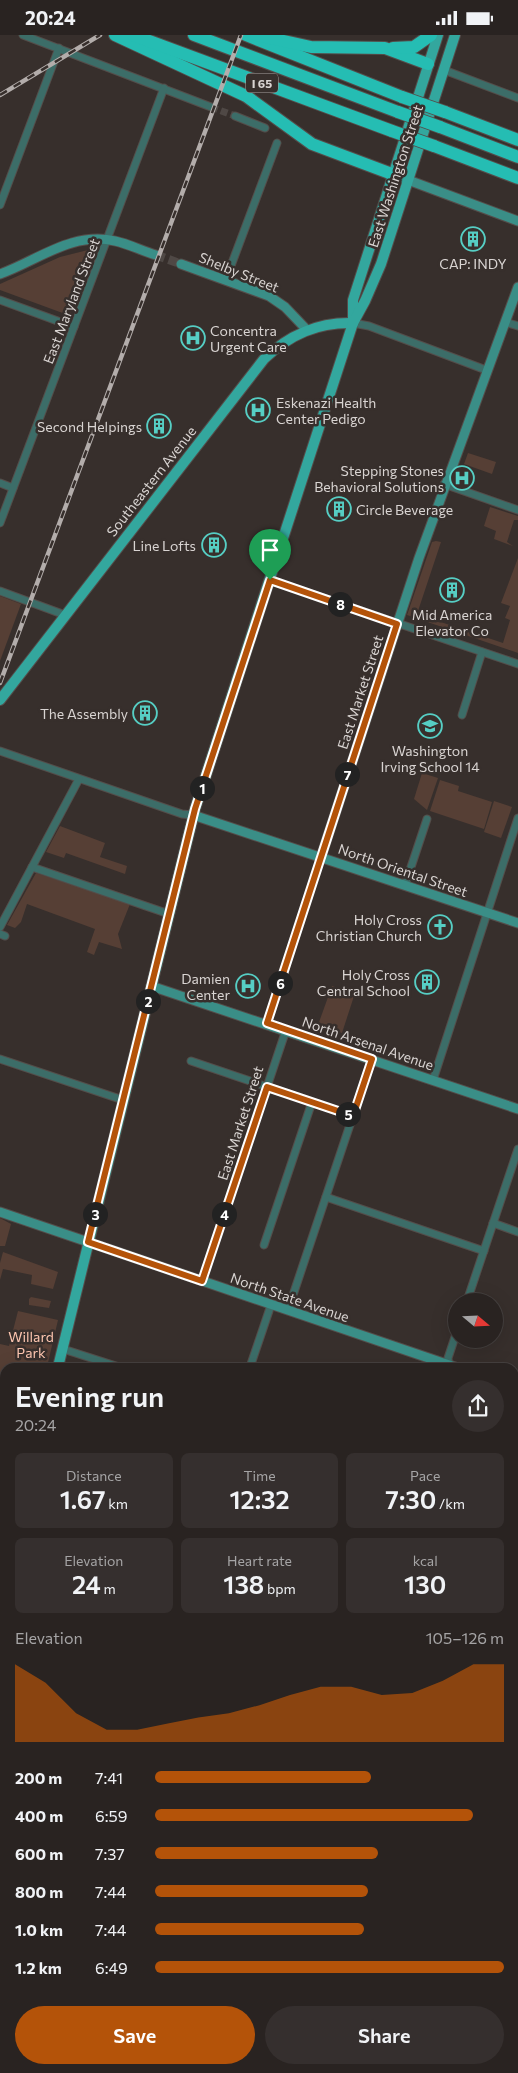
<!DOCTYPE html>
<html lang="en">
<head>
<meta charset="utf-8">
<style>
  :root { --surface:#292321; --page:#352f2e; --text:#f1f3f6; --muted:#a5a4a5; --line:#45403f; --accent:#b45309 }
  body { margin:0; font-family:Commissioner,sans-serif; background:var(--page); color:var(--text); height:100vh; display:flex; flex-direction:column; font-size:19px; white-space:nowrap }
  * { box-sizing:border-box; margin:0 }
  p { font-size:16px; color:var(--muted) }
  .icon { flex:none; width:28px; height:28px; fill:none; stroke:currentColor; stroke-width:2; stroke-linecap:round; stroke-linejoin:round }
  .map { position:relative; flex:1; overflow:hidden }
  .panel { position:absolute; left:0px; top:1328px; width:519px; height:711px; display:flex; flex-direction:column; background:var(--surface); border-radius:15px 15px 0 0; box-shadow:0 5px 20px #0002,0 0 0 1px var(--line) }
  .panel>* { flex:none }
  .needle { width:32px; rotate:109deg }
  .fabs { position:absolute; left:448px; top:1258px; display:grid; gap:10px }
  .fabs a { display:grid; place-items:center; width:55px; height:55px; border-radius:50%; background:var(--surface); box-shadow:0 5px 20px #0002,0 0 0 1px var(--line); font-size:25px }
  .pin { position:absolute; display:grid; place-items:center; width:42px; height:42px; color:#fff; margin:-51px -21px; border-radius:50% 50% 50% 0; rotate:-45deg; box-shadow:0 0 5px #0007 }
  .pin .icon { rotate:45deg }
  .km { position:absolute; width:25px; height:25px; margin:-12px; border-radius:50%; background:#222; color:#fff; font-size:14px; line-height:25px; text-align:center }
  .round { display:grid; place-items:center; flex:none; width:52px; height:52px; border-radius:26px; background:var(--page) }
  .headline { display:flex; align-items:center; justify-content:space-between; height:85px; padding:0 15px }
  h1 { font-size:28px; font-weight:600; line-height:38px }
  .metrics { display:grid; grid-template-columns:repeat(3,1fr); gap:8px; height:85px; padding:5px 15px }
  .metrics div { display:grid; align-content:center; border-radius:8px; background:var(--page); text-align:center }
  .metrics b { font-size:25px; font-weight:600 }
  .metrics small { font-size:14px; font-weight:400 }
  .metrics p { font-size:14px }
  .chart { height:140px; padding:10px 15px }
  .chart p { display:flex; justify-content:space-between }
  .chart svg { width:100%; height:90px; margin-top:5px; fill:var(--accent); opacity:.7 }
  .primary-button { display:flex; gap:10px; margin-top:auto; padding:10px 15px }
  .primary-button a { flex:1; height:58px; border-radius:30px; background:var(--accent); color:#fff; font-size:20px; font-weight:600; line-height:58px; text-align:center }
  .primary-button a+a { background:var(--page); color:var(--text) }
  ul { padding:0 15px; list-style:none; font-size:16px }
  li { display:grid; grid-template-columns:80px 60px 1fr; align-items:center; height:38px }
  li i { height:12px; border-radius:6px; background:var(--accent) }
  .status { display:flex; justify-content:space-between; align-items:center; height:35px; padding:0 25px; background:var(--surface); direction:ltr }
  .status svg { height:14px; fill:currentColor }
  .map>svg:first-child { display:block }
  .green { fill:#563f35 }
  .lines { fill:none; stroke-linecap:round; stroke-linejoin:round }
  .street-tunnel { stroke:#4f4845; stroke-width:7; stroke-dasharray:7 3.5; stroke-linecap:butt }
  .secondary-tunnel { stroke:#4f4845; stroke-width:9; stroke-dasharray:9 4.5; stroke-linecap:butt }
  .street-casing { stroke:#544d4a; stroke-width:9 }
  .secondary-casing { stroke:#544d4a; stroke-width:11 }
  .primary-casing { stroke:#544d4a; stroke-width:12 }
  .highway-casing { stroke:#544d4a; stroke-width:14 }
  .street { stroke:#3c6d68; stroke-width:7 }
  .secondary { stroke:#3a8e87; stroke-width:9 }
  .primary { stroke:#33a79e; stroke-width:10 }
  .highway { stroke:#25bdb3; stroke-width:12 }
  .rail-casing { stroke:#b3adab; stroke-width:4.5 }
  .rail { stroke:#372f2c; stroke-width:2.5; stroke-dasharray:8; stroke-linecap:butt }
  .highway-bridge-casing { stroke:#544d4a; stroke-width:14; stroke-linecap:butt }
  .highway-bridge { stroke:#25bdb3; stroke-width:12 }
  .route-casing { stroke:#fff; stroke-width:10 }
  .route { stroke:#b45309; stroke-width:6 }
  .labels { text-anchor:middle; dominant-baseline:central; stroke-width:5; stroke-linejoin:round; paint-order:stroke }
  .shield { fill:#372f2c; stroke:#a8a2a0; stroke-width:1 }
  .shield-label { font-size:12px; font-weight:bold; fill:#d9d4d2 }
  .street-label { font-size:14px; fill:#d9d4d2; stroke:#372f2c }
  .poi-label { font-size:14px; fill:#d9d4d2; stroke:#372f2c; text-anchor:end }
  .park-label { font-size:14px; fill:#fec6b0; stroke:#372f2c }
</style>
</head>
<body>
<div class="status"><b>20:24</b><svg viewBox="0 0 49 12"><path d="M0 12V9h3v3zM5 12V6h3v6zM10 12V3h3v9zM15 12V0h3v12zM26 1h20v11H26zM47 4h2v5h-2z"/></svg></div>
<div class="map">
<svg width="518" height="2038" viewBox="0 0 518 2038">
  <rect width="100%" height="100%" fill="#372f2c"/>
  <g class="green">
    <polygon points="88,215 93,216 94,218 70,279 68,280 0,255 0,249 60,222"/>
    <polygon points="468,418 496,427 492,439 464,429"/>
    <polygon points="490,472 518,481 518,485 514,485 507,507 513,511 494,504 496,496 484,491"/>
    <polygon points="436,506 441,507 417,579 503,608 510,585 505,583 510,571 501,568 518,523 518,618 407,580 432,507"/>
    <polygon points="0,561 21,569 0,626"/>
    <polygon points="422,738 438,743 427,775 414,764"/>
    <polygon points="440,745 459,751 458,756 492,767 484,794 430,776"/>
    <polygon points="494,766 512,772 501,803 484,797"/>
    <polygon points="60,791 105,808 100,822 127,831 125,839 66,818 64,823 46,817"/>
    <polygon points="36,838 130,869 118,899 122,914 99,907 94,920 87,917 95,894 27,869 21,887 15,893 7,890"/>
    <polygon points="332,951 355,958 342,998 318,990"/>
    <polygon points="0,1183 11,1189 5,1211 0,1211"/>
    <polygon points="3,1217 58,1237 53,1254 31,1249 32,1240 3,1234 0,1245 0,1228"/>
    <polygon points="31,1262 51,1266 49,1273 29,1270 29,1264"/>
    <polygon points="18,1276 58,1285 47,1332 5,1332 5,1506 0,1526 0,1309 9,1311"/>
  </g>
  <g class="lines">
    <polyline class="street-tunnel" points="211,72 235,81"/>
    <polyline class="secondary-tunnel" points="156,220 181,229"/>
    <g class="street-casing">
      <g id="street">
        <polyline points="23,0 211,72"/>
        <polyline points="444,35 518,63"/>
        <polyline points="235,81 265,93"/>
        <polyline points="0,170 59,13"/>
        <polyline points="226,244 277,108"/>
        <polyline points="0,265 74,292"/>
        <polyline points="505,287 518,291"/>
        <polyline points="353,288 369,291 486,335"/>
        <polyline points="0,448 13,453"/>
        <polyline points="444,449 518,475"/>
        <polyline points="0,488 164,53"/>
        <polyline points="270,545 518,629"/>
        <polyline points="0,556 65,580"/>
        <polyline points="462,680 482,617"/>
        <polyline points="0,716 182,779 193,780"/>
        <polyline points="32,832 169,879"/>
        <polyline points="405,850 427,784"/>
        <polyline points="0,892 79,744"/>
        <polyline points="0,899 5,901"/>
        <polyline points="267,989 321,822"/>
        <polyline points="0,1024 123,1065"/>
        <polyline points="191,1026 353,1081"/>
        <polyline points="433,1045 518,783"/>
        <polyline points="326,1162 484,1216"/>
        <polyline points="493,1188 518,1197"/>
        <polyline points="264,1210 312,1067"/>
        <polyline points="202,1246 286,995"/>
        <polyline points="467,1266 518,1114"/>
        <polyline points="288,1275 372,1024"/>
        <polyline points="63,1314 119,1332"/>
        <polyline points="250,1332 271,1270"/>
        <polyline points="449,1332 448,1323 456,1299"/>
        <polyline points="514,1459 518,1461"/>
        <polyline points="514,1581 518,1583"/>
        <polyline points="0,1591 5,1593"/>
        <polyline points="0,1693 5,1694"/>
        <polyline points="0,1811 5,1813"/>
        <polyline points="514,1869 518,1870"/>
        <polyline points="0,1936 5,1938"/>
        <polyline points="514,1987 518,1988"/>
        <polyline points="291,2034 304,2038"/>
      </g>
    </g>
    <g class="secondary-casing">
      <g id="secondary">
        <polyline points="392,139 518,186"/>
        <polyline points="181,229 269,261 285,272 306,294"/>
        <path d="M 0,239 C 37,226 72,196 115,206 C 129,209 142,216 156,220"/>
        <polyline points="193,780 518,888"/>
        <polyline points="321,822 419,523 518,252"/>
        <polyline points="151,951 518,1074"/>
        <polyline points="0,1177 455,1332"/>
        <polyline points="514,1353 518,1354"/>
        <polyline points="514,1381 518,1368"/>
        <polyline points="328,2038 328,2034"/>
      </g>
    </g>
    <g class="primary-casing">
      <g id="primary">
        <polyline points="353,287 353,265 438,0"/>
        <path d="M 0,665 L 264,324 C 290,299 318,287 353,288"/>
        <polyline points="58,1332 195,774 353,288 365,266 381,229 455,0"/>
        <polyline points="0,1572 5,1551"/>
      </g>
    </g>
    <g class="highway-casing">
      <g id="highway">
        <polyline points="115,0 246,61 312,109 392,139"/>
        <polyline points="133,0 392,96"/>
        <polyline points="194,0 398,77"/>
        <polyline points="246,0 402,62"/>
        <polyline points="256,0 311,12 385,13 428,29"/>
        <polyline points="393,13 414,12 431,0"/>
        <polyline points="445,77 518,105"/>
        <polyline points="440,92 518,122"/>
        <polyline points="434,111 518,143"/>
      </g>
    </g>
    <use href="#street" class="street"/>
    <use href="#secondary" class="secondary"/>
    <use href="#primary" class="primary"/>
    <use href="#highway" class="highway"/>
    <g class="rail-casing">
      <g id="rail">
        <polyline points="0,60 100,0"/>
        <polyline points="0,648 241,0"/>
      </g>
    </g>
    <use href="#rail" class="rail"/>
    <g class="highway-bridge-casing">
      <g id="highway-bridge">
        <polyline points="402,62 445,77"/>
        <polyline points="398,77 440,92"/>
        <polyline points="392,96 434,111"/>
      </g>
    </g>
    <use href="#highway-bridge" class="highway-bridge"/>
  </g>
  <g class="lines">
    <g class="route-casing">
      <polygon id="route" points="270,545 397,589 267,988 372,1024 353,1081 267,1052 202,1246 88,1207 195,774"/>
    </g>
    <use href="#route" class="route"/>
  </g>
  <defs>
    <g id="building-ring" transform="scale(1.25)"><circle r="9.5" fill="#372f2c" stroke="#56cec4" stroke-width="1.5"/><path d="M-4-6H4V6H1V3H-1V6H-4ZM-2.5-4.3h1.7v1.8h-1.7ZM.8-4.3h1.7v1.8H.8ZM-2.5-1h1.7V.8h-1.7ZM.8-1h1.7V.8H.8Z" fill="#56cec4"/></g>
    <g id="hospital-ring" transform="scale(1.25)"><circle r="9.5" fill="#372f2c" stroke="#56cec4" stroke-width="1.5"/><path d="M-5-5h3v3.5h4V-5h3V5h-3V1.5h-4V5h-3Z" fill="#56cec4"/></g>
    <g id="school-ring" transform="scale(1.25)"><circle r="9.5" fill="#372f2c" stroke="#56cec4" stroke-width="1.5"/><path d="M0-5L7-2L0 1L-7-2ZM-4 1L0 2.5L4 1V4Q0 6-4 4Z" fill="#56cec4"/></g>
    <g id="church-ring" transform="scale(1.25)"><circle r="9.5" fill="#372f2c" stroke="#56cec4" stroke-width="1.5"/><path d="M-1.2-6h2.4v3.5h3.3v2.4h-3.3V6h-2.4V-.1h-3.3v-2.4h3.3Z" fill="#56cec4"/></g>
  </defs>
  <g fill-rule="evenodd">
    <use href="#building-ring" x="473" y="204"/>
    <use href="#hospital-ring" x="193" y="303"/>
    <use href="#hospital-ring" x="258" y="375"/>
    <use href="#building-ring" x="159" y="391"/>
    <use href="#hospital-ring" x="462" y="443"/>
    <use href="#building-ring" x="339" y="474"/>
    <use href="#building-ring" x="214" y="510"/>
    <use href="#building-ring" x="452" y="555"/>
    <use href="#building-ring" x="145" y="678"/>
    <use href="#school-ring" x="430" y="691"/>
    <use href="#church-ring" x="440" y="892"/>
    <use href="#building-ring" x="427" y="947"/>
    <use href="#hospital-ring" x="248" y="951"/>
  </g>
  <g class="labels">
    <rect class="shield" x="246" y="38.5" width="32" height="19" rx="4"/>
    <g class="shield-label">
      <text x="262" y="48">I 65</text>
    </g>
    <g class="street-label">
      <text transform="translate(395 141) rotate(-72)">East Washington Street</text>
      <text transform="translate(239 237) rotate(22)">Shelby Street</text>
      <text transform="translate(71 266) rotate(-69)">East Maryland Street</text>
      <text transform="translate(151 446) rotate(-52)">Southeastern Avenue</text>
      <text transform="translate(360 657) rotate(-72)">East Market Street</text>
      <text transform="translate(403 835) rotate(19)">North Oriental Street</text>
      <text transform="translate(368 1008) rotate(19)">North Arsenal Avenue</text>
      <text transform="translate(240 1088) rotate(-72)">East Market Street</text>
      <text transform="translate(290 1262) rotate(19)">North State Avenue</text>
    </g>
    <g class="poi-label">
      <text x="473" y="228" text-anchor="middle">CAP: INDY</text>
      <text x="210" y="295" text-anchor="start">Concentra<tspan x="210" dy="16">Urgent Care</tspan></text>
      <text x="276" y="367" text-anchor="start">Eskenazi Health<tspan x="276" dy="16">Center Pedigo</tspan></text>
      <text x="142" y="391">Second Helpings</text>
      <text x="444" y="435">Stepping Stones<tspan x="444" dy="16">Behavioral Solutions</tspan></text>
      <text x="356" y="474" text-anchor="start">Circle Beverage</text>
      <text x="196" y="510">Line Lofts</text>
      <text x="452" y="579" text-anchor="middle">Mid America<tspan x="452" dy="16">Elevator Co</tspan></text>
      <text x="128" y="678">The Assembly</text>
      <text x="430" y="715" text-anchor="middle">Washington<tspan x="430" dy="16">Irving School 14</tspan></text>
      <text x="422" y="884">Holy Cross<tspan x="422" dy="16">Christian Church</tspan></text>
      <text x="410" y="939">Holy Cross<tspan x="410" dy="16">Central School</tspan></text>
      <text x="230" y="943">Damien<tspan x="230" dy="16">Center</tspan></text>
    </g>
    <g class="park-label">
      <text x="31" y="1301">Willard<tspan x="31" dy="16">Park</tspan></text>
    </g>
  </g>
</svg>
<div class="fabs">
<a><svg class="needle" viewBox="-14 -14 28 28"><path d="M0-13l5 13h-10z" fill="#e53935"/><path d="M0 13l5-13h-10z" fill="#a5a4a5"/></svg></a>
</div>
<div class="pin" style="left:270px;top:545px;background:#1e9e55"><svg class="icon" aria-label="arrive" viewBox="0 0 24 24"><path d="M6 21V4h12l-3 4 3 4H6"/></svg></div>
<b class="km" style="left:202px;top:753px">1</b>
<b class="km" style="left:148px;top:966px">2</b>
<b class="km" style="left:95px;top:1179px">3</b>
<b class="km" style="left:224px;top:1179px">4</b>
<b class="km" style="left:348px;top:1079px">5</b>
<b class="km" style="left:280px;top:948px">6</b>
<b class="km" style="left:347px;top:739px">7</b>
<b class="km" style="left:340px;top:569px">8</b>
<section class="panel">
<div class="headline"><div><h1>Evening run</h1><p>20:24</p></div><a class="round"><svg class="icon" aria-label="share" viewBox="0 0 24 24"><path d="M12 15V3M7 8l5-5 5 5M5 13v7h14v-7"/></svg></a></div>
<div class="metrics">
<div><p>Distance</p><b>1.67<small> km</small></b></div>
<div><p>Time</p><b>12:32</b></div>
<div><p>Pace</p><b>7:30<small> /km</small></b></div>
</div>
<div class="metrics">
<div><p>Elevation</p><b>24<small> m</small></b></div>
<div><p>Heart rate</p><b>138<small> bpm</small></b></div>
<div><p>kcal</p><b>130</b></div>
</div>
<div class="chart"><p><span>Elevation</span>105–126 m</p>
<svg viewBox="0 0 160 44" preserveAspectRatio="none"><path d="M0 44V6L10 15L20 30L30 38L40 38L50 35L60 32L70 30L80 26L90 21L100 17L110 17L120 21L130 20L140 14L150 6L160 6V44z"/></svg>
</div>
<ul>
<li><b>200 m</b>7:41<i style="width:62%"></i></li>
<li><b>400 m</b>6:59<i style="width:91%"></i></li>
<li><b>600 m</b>7:37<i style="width:64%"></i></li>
<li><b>800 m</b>7:44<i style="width:61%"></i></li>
<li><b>1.0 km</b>7:44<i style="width:60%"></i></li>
<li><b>1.2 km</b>6:49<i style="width:100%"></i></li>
</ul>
<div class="primary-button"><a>Save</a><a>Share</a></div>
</section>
</div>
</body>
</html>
